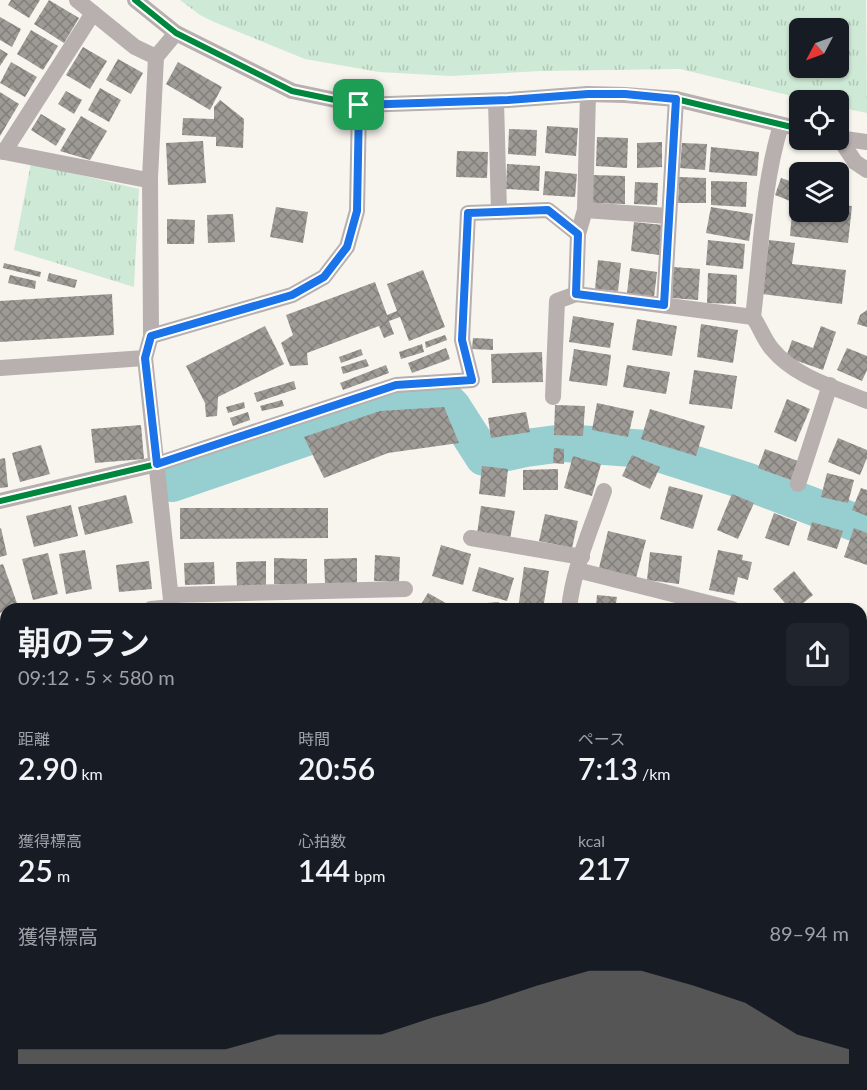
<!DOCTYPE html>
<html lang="ja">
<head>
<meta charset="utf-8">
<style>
  :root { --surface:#171b24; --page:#20242c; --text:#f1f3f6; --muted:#9ea1a6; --accent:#716e6a }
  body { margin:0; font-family:Lato,"Noto Sans JP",sans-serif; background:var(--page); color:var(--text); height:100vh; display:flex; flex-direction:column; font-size:22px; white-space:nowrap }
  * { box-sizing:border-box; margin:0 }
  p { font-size:20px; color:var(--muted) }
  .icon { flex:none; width:33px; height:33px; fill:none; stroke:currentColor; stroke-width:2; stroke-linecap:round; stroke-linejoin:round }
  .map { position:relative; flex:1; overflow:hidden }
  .sheet { position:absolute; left:0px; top:603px; width:867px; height:488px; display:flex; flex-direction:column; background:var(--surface); border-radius:18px 18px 0 0; box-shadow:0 2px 4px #0004 }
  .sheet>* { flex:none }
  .needle { width:39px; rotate:229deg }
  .buttons { position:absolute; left:789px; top:18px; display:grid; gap:12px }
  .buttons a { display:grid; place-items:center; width:60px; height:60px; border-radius:9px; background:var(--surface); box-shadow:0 2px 4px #0004; font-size:30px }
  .pin { position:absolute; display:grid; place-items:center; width:51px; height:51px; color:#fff; margin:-26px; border-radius:12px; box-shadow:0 3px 9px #0006 }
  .round { display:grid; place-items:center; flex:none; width:63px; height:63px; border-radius:9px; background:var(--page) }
  .headline { display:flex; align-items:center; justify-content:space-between; height:102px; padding:0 18px }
  h1 { font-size:33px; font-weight:600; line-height:45px }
  .metrics { display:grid; grid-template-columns:repeat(3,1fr); gap:9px; height:102px; padding:6px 18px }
  .metrics div { display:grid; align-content:center }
  .metrics b { font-size:30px; font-weight:600 }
  .metrics small { font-size:16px; font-weight:400 }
  .metrics p { font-size:16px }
  .chart { height:168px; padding:12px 18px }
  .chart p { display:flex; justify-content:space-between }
  .chart svg { width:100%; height:108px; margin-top:6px; fill:var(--accent); opacity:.7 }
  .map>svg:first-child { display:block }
  .grass { fill:url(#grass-tufts); fill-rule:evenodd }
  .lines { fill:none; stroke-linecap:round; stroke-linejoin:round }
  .river { stroke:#97ced0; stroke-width:38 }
  .building { fill:url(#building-cross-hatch) }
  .minor { stroke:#b8afaf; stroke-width:16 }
  .rail { stroke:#bcb7b4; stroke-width:4.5; stroke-dasharray:3 6; stroke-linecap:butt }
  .cycleway-casing { stroke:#fff; stroke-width:10 }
  .cycleway { stroke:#00873e; stroke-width:6 }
  .route-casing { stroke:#fff; stroke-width:12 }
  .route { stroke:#1a73e8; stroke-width:8 }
</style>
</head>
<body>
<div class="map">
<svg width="867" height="1090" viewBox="0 0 867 1090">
  <defs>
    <pattern id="grass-tufts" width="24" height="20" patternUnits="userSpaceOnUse" patternTransform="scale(1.5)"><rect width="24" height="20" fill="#cee9d5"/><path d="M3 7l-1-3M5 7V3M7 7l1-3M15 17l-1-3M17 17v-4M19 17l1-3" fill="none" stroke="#b1c8b7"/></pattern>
    <pattern id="building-cross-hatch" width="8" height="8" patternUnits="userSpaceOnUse" patternTransform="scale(1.5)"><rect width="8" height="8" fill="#9e9b97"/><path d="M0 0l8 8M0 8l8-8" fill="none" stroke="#817e7b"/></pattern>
  </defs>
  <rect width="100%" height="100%" fill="#f8f5ef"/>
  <g class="grass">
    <path d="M 180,0 L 866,0 L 867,113 L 839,107 L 838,100 L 808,100 L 680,69 L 542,71 L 451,76 L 379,72 L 305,59 L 214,22 L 200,15 ZM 800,28 L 838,28 L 838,68 L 800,68 Z"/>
    <polygon points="31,163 139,189 134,287 14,250"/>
  </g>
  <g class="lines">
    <polyline class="river" points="172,483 409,402 444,399 452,407 484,457 526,448 564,443 646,449 746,481 867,527"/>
  </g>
  <g class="building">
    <polygon points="11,0 40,0 29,18 8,5"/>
    <polygon points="49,0 79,18 64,43 34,24"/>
    <polygon points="0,17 21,29 12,47 0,40"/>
    <polygon points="31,30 58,46 43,70 17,54"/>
    <polygon points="83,47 107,61 90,89 66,75"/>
    <polygon points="0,49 8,54 0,66"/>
    <polygon points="118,59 143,73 131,94 106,80"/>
    <polygon points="11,62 37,77 25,97 0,83"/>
    <polygon points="178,62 222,87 210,110 166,84"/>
    <polygon points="100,88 121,100 109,122 88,110"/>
    <polygon points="66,91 82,100 74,114 58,104"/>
    <polygon points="0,92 19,104 0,136"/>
    <polygon points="220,100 244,119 243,148 216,146 216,137 182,135 183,118 214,119 214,107"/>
    <polygon points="41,114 66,129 56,146 31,130"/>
    <polygon points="81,116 107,131 90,160 60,151"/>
    <polygon points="547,126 578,128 576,156 545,153"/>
    <polygon points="509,129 537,130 536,156 508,154"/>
    <polygon points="597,137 628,138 627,168 596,166"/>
    <polygon points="203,141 206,183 168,185 166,143"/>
    <polygon points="662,142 662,167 637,168 637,143"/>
    <polygon points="682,143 707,144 705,170 680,168"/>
    <polygon points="711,147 759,152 757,176 709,172"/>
    <polygon points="457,151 488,152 487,178 456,177"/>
    <polygon points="507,164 540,166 539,191 506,189"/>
    <polygon points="545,171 577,174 575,197 543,195"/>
    <polygon points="592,175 625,176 625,204 591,203"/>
    <polygon points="679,177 706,178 706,203 678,203"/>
    <polygon points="781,178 796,183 790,201 775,195"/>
    <polygon points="711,181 747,182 746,207 711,205"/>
    <polygon points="635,182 658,183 657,205 634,204"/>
    <polygon points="793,200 800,200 800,212 817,212 816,219 822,219 823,212 838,212 838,205 852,206 848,243 790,236"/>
    <polygon points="276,207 308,212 303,243 270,237"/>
    <polygon points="711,207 753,214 749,241 706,233"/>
    <polygon points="233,214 235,242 208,243 207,215"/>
    <polygon points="167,219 195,220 194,244 167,244"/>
    <polygon points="634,222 663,225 659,255 631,251"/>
    <polygon points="708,240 745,244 743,269 706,265"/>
    <polygon points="769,240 795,243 792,264 846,270 842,304 762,294"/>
    <polygon points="598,260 621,263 618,291 595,289"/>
    <polygon points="4,263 41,272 40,277 3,268"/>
    <polygon points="673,267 700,269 698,300 672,298"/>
    <polygon points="630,268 657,272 654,297 627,293"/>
    <polygon points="423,270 445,327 409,341 400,317 389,321 394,334 384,338 379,326 307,353 308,365 290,366 281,343 293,335 286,315 375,282 387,315 397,311 387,284"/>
    <polygon points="49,273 77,280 75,288 47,281"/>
    <polygon points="708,273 737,275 736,304 707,303"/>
    <polygon points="10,275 36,281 35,289 8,283"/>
    <polygon points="112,294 114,335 0,342 0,301"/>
    <polygon points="867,310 867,327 857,324 860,315"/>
    <polygon points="573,316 614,323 610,348 569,342"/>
    <polygon points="637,319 677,326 672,356 632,350"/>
    <polygon points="701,324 738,330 733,363 697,357"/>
    <polygon points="265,326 284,364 218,397 217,416 206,417 205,403 186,366"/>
    <polygon points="821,326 836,332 823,370 786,357 792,340 813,348"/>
    <polygon points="445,335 447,340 426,348 425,342"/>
    <polygon points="473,338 493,339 493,350 472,349"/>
    <polygon points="422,344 424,352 401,359 399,352"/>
    <polygon points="446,348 450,359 412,373 408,363"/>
    <polygon points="847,348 867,356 867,370 862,381 837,370"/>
    <polygon points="361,349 363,355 341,363 339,357"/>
    <polygon points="574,349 611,355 607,386 569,381"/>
    <polygon points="542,352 543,382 492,383 491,354"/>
    <polygon points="366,359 369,366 343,374 341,367"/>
    <polygon points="386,365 389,373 343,390 340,383"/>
    <polygon points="627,365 670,372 666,394 623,387"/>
    <polygon points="694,370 737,376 732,409 689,404"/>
    <polygon points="294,381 296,389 257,402 254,393"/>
    <polygon points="787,399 810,409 796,442 774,432"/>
    <polygon points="282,400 284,406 262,411 260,406"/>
    <polygon points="244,402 245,408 228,413 226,407"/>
    <polygon points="597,403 634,411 628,437 592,430"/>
    <polygon points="555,405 585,406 583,436 554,435"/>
    <polygon points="444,407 459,443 388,453 324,478 304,437 380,411"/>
    <polygon points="650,409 705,426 696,456 641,439"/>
    <polygon points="248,412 250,420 233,426 230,418"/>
    <polygon points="526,412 530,432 491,438 488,418"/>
    <polygon points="141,425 144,459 95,463 91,429"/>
    <polygon points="838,438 867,450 867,458 860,475 828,462"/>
    <polygon points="41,445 50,474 20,482 12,453"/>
    <polygon points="554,448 564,449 564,464 553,463"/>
    <polygon points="765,449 798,461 791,480 758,468"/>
    <polygon points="632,455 660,467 650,489 622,476"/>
    <polygon points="573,456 601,464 592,496 564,488"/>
    <polygon points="5,458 8,487 0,488 0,459"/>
    <polygon points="482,466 508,469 505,497 479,494"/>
    <polygon points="558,469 558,490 523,490 523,470"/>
    <polygon points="827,473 854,480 848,503 821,497"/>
    <polygon points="669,486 703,495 693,529 660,519"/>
    <polygon points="861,488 867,490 867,516 852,510"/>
    <polygon points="732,494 754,503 738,539 717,530"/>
    <polygon points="126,495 133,523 85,535 78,507"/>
    <polygon points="71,505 78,536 34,547 26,516"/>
    <polygon points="481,506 515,511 510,539 477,534"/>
    <polygon points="180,508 328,508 328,538 180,539"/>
    <polygon points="774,513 797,522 789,546 765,538"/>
    <polygon points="545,514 578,521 572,548 539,541"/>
    <polygon points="812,522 843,531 837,549 807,540"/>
    <polygon points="1,528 7,555 0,557 0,529"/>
    <polygon points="854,528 867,533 867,565 844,557"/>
    <polygon points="608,531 646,540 636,578 599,568"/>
    <polygon points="441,545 471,554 463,585 432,576"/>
    <polygon points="85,550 92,589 66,594 59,554"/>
    <polygon points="718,550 743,555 742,560 752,562 748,580 738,577 734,595 709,590"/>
    <polygon points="650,552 682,556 679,584 647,580"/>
    <polygon points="48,553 58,594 33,600 22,559"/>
    <polygon points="375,555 400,557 399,582 374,581"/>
    <polygon points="274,558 307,559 307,584 274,584"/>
    <polygon points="357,558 357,583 325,583 324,559"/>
    <polygon points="149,561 152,589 119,592 116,565"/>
    <polygon points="266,561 266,586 237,587 236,562"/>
    <polygon points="214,562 215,584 185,585 184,563"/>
    <polygon points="3,564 18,606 0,613 0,565"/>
    <polygon points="479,567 514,578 507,601 472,591"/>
    <polygon points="524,567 549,571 543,609 518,609"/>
    <polygon points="794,571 813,595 796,609 790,609 773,589"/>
    <polygon points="428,593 451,606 449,609 418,609"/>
    <polygon points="597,595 617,597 615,609 578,609 579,604 596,606"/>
    <polygon points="499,602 500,609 463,609 463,605"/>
    <polygon points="335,603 335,609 311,609 310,605"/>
    <rect x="349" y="604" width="23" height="5"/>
    <polygon points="1,639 6,640 6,655 0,653"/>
    <polygon points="0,660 6,661 6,676 0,675"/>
    <polygon points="861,672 863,672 864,688 861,688"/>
    <rect x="861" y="703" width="6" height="15"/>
    <polygon points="0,754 6,755 6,783 0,782"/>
    <polygon points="867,771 867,820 861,820 861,773"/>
    <rect x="0" y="797" width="6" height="47"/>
    <rect x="861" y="843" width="6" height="26"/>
    <polygon points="861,920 867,921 867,947 861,947"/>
    <polygon points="0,959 6,960 6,982 0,981"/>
    <polygon points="1,1009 6,1010 6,1030 0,1029"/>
    <polygon points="107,1084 138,1084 136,1090 106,1090"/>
    <polygon points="149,1084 167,1089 167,1090 147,1090"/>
    <polygon points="409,1084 539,1084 540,1085 540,1090 409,1090"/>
  </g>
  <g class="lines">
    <g class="minor">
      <polyline points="77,0 135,47 156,57"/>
      <polyline points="135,0 176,33 292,91 359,105 508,100 588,94 625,95 676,99 800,129"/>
      <polyline points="588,94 585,210 578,234 576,294 753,317"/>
      <polyline points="496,101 499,212"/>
      <path d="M 781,125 C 762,187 761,253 753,317 C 760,327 764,340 772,349 C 795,377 834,387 867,401"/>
      <polyline points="838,138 867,142"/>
      <polyline points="839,138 855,162 867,170"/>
      <polyline points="0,151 142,179 150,178"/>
      <polyline points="4,152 93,13"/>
      <polyline points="585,210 668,216"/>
      <polyline points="664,305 676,99"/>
      <polyline points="151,336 292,295 324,277 347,247 357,211 359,105"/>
      <polyline points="0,368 145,358"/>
      <polyline points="553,397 557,301 576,294"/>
      <polyline points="798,484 830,385"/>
      <polyline points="0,501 157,464 396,385 472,380 462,340 468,213 548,210 578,234"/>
      <polyline points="471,538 582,557"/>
      <polyline points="577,570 732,609"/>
      <polyline points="171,595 405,589"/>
      <polyline points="151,609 172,607"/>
      <polyline points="172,609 145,358 151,336 150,178 156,57 176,33"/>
      <path d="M 569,609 C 573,569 591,529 604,491"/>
      <polyline points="861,878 867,879"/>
      <polyline points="0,999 6,1001"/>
      <polyline points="98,1090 100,1084"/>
    </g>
    <g class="rail">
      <polyline points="0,928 6,929"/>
      <polyline points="856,1084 867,1087"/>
    </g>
    <g class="cycleway-casing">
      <g id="cycleway">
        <polyline points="135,0 176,33 292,91 359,105 508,100 588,94 625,95 676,99 800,129"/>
        <polyline points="0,501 157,464 396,385 472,380 462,340 468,213 548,210 578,234"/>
      </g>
    </g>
    <use href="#cycleway" class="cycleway"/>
  </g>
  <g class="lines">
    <g class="route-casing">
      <polygon id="route" points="588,94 625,94 676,99 664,305 576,294 578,234 548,210 468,213 462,340 472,380 396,385 157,464 145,358 151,336 292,295 324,277 347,247 357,211 359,105 508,100"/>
    </g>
    <use href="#route" class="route"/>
  </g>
</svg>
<div class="buttons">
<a><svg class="needle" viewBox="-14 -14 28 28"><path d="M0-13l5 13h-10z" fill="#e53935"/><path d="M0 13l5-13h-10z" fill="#9ea1a6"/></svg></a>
<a><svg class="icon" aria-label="locate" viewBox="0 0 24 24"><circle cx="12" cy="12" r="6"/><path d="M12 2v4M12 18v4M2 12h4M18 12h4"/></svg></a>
<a><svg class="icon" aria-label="layers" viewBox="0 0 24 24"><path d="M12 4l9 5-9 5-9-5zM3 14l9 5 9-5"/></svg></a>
</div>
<div class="pin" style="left:359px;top:105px;background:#1e9e55"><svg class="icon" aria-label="arrive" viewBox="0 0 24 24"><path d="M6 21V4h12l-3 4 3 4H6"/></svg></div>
<section class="sheet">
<div class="headline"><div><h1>朝のラン</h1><p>09:12 · 5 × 580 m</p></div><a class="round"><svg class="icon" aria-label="share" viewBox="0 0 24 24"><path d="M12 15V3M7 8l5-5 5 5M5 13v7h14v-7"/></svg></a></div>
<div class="metrics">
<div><p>距離</p><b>2.90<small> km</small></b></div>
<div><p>時間</p><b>20:56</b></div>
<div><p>ペース</p><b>7:13<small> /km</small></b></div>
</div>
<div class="metrics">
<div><p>獲得標高</p><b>25<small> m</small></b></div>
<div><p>心拍数</p><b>144<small> bpm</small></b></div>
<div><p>kcal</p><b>217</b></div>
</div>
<div class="chart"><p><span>獲得標高</span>89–94 m</p>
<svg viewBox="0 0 160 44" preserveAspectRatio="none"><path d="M0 44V38L10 38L20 38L30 38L40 38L50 32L60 32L70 32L80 25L90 19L100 12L110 6L120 6L130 12L140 19L150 32L160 38V44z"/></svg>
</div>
</section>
</div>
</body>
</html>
